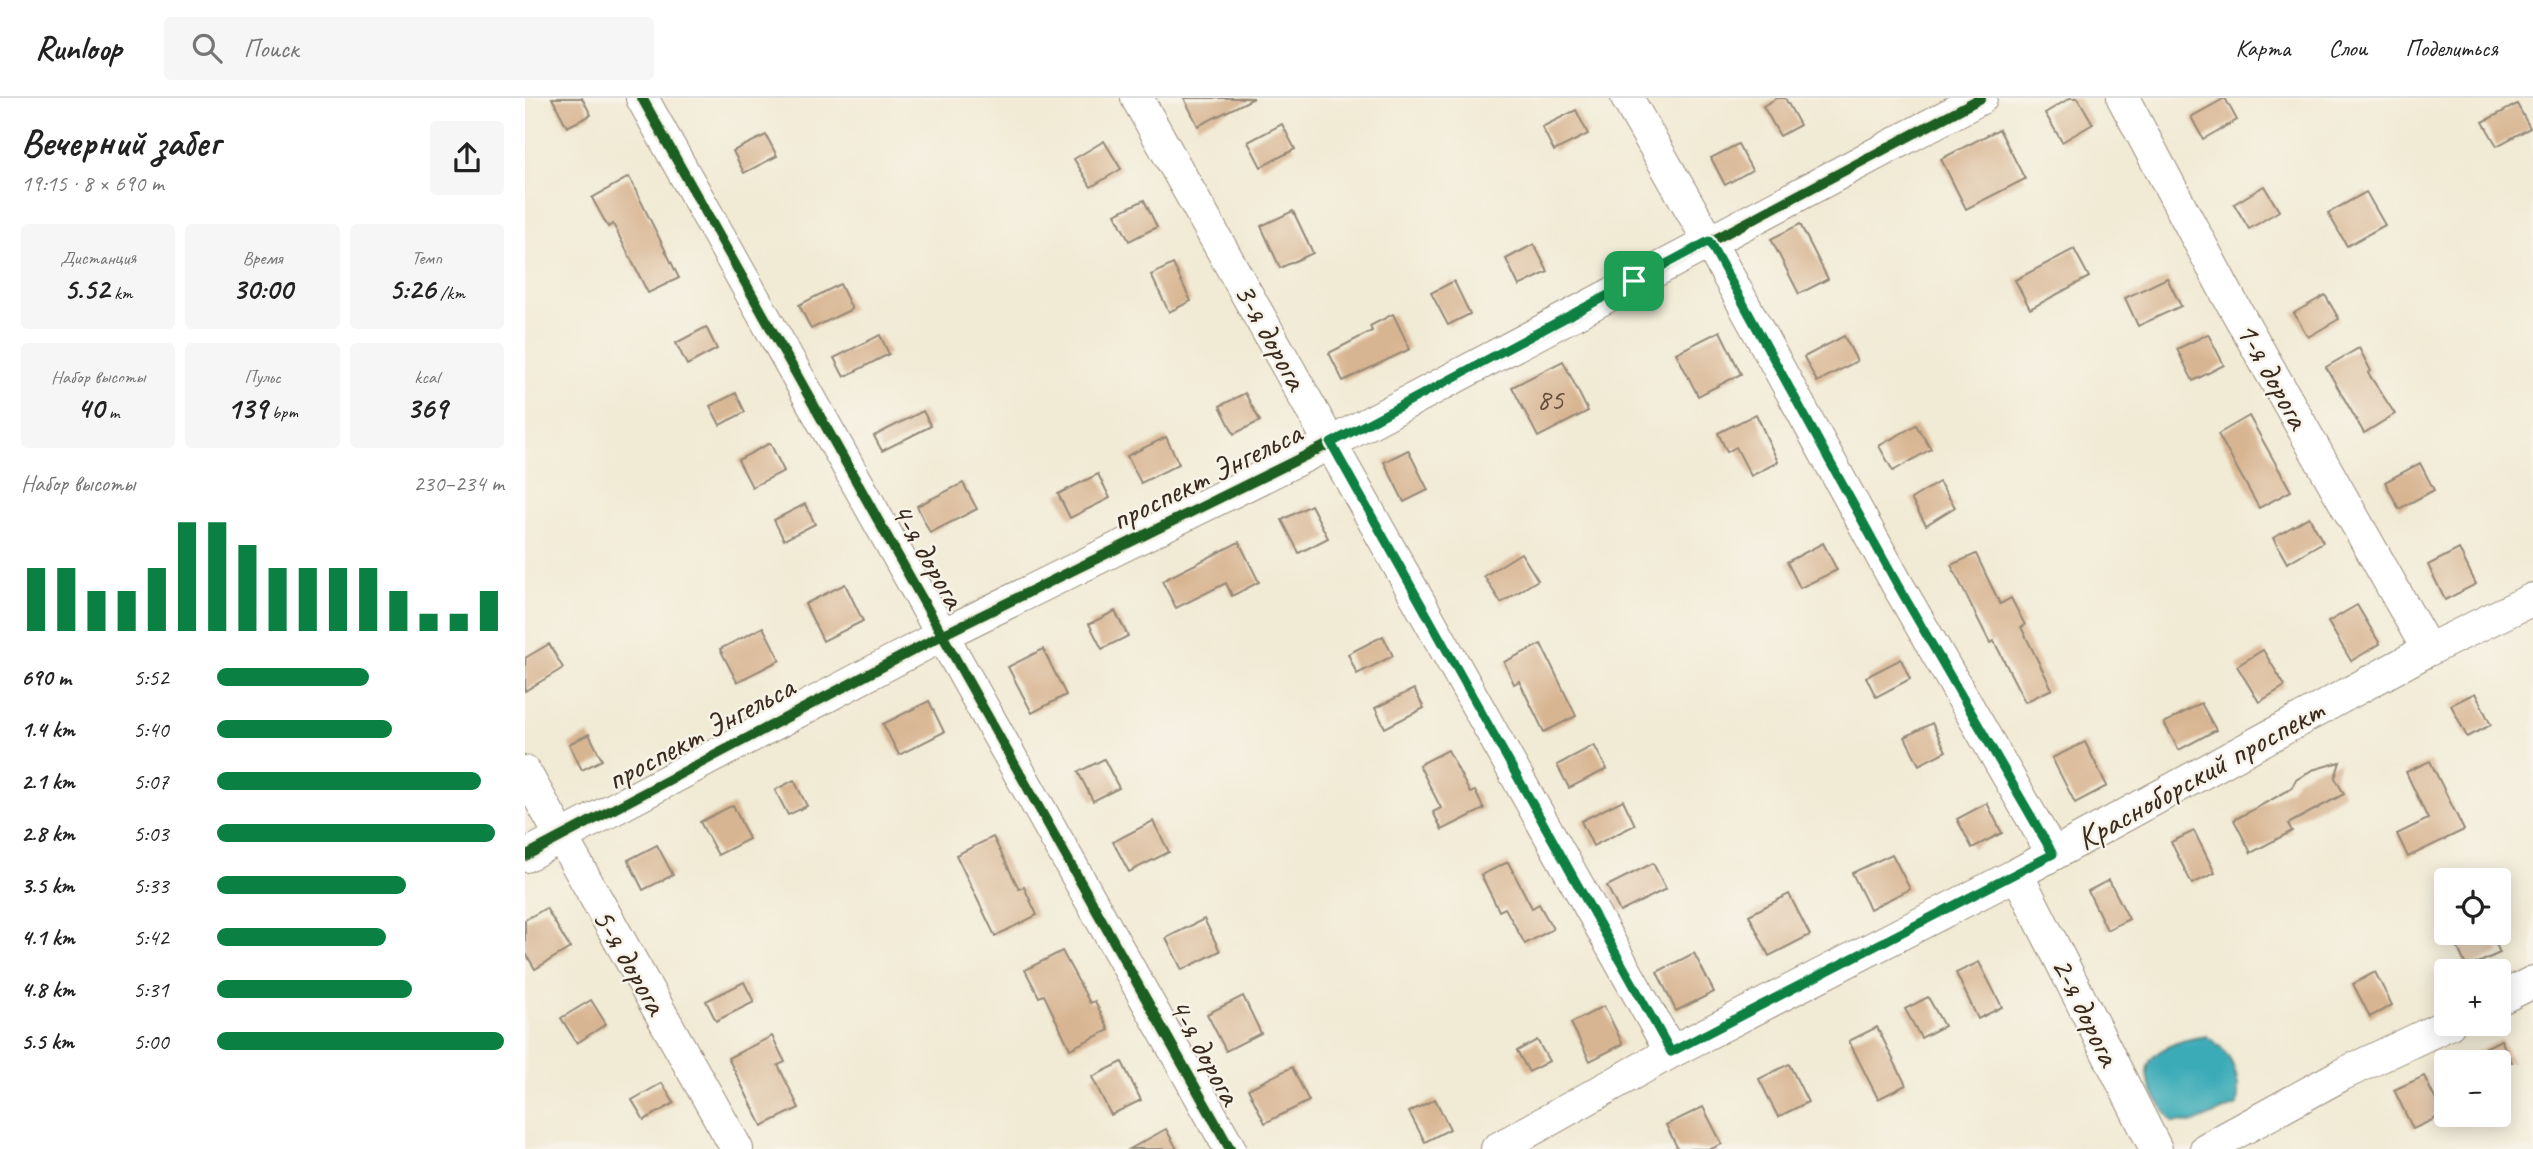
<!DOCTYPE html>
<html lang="ru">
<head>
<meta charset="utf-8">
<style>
  :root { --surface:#fff; --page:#f6f6f6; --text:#222; --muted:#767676; --line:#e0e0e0; --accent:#0b8043 }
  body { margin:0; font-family:Caveat,sans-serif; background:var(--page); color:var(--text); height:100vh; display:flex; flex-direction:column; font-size:26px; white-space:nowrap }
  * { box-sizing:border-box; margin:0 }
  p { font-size:23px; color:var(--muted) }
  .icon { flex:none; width:38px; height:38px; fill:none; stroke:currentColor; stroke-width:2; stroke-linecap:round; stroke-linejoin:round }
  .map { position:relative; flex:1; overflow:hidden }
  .details { display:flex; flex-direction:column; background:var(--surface); width:525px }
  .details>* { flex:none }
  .controls { position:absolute; left:1909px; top:770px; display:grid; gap:14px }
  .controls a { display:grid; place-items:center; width:77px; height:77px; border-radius:7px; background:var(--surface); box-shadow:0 4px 18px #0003; font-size:35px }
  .pin { position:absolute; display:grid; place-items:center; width:60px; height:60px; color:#fff; margin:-30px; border-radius:14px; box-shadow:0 4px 10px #0006 }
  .round { display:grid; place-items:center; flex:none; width:74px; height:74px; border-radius:7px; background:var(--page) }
  .head { display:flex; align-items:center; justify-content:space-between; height:119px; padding:0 21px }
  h1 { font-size:38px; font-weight:700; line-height:52px }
  .stats { display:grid; grid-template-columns:repeat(3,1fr); gap:10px; height:119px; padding:7px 21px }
  .stats div { display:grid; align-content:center; border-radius:7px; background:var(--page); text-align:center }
  .stats b { font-size:30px; font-weight:700 }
  .stats small { font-size:19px; font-weight:400 }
  .stats p { font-size:19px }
  .chart { height:196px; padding:14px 21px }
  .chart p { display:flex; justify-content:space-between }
  .chart svg { width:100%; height:126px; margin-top:7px; stroke:var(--accent); stroke-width:6 }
  ul { padding:0 21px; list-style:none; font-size:23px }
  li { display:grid; grid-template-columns:112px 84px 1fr; align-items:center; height:52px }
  li i { height:18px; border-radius:9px; background:var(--accent) }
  header { display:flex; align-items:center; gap:42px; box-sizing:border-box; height:98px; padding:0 35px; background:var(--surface); border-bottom:2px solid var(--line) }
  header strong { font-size:33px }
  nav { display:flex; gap:38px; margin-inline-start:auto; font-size:24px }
  .search { width:490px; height:63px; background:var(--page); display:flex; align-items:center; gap:18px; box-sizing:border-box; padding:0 24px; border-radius:7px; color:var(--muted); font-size:26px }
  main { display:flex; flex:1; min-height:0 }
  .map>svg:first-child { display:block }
  .water { fill:#3babb7; stroke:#3b6a6a; stroke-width:2 }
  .building { fill:#d8b592 }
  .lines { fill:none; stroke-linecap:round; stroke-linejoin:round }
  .minor-casing { stroke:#968a79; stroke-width:34 }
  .minor { stroke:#fff; stroke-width:32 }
  .cycleway-casing { stroke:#f7f3e8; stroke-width:15 }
  .cycleway { stroke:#1b5e20; stroke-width:10 }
  .route-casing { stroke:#fff; stroke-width:14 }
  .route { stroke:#0b8043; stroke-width:9 }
  .labels { text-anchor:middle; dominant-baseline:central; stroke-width:5; stroke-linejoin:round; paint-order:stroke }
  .number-label { font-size:30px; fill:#624d3b }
  .street-label { font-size:33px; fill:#3b2a1e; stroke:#f7f3e8 }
</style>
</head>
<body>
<header>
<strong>Runloop</strong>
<div class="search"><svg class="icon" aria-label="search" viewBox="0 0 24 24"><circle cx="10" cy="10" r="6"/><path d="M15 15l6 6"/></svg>Поиск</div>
<nav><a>Карта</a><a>Слои</a><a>Поделиться</a></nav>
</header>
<main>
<section class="details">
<div class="head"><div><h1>Вечерний забег</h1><p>19:15 · 8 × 690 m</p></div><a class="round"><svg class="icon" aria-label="share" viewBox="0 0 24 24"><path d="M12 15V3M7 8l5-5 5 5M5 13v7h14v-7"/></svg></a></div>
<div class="stats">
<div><p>Дистанция</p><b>5.52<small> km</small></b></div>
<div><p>Время</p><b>30:00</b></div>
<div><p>Темп</p><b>5:26<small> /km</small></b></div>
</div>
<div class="stats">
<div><p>Набор высоты</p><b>40<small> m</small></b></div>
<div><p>Пульс</p><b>139<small> bpm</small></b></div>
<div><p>kcal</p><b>369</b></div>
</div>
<div class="chart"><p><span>Набор высоты</span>230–234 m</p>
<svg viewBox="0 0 160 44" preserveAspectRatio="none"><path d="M5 44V22M15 44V22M25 44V30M35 44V30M45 44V22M55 44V6M65 44V6M75 44V14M85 44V22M95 44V22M105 44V22M115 44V22M125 44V30M135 44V38M145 44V38M155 44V30"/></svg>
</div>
<ul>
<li><b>690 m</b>5:52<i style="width:53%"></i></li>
<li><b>1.4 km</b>5:40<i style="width:61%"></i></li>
<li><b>2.1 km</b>5:07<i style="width:92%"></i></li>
<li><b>2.8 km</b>5:03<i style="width:97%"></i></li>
<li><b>3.5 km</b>5:33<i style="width:66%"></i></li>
<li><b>4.1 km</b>5:42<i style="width:59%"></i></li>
<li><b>4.8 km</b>5:31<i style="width:68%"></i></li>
<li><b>5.5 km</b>5:00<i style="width:100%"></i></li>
</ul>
</section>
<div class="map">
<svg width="2008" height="1051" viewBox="0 0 2008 1051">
  <rect width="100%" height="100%" fill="#f7f3e8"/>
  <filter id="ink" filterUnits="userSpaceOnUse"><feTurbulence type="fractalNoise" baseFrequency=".0143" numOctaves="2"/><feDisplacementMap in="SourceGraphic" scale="14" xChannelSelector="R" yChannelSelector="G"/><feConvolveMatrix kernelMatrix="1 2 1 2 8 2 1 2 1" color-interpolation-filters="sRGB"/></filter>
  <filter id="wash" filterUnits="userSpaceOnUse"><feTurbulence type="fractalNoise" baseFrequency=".00686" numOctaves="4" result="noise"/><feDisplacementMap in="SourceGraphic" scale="28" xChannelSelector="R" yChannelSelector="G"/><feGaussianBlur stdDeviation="1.57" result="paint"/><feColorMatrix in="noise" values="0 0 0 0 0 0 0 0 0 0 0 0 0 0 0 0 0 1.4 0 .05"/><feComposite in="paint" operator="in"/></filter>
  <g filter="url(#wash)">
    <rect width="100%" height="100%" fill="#f1ead4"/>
    <path class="water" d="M 1681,938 C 1706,952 1717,979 1712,1007 L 1668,1025 L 1647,1024 C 1640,1012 1628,998 1624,985 C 1612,952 1659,941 1681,938 Z"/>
    <g id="blocks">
      <g class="building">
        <polygon points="27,0 57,0 66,17 42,29"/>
        <polygon points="659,0 729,0 673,28"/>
        <polygon points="1252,0 1260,0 1275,27 1255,38 1238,8"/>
        <polygon points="1545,0 1553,0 1568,26 1537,44 1520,15"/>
        <polygon points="1700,0 1712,22 1678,41 1666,19"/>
        <polygon points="1992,6 2005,30 1972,48 1958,24"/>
        <polygon points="1051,12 1063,36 1029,53 1017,29"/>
        <polygon points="757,26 770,51 736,69 723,44"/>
        <polygon points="1474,31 1500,81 1441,111 1416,61"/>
        <polygon points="241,37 252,58 219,75 208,53"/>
        <polygon points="579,43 596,71 566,89 549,61"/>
        <polygon points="1213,46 1227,72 1200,87 1186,60"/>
        <polygon points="104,79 154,180 123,195 88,126 83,129 67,100"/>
        <polygon points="1739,88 1754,113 1724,131 1709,106"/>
        <polygon points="1841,94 1860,127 1822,148 1803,115"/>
        <polygon points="619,102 632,129 604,143 590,116"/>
        <polygon points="768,113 788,155 755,170 736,128"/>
        <polygon points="1275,126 1303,181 1274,196 1246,141"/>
        <polygon points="1009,146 1023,174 994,188 981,161"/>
        <polygon points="1549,151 1564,179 1505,211 1490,182"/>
        <polygon points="648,166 666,203 644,214 626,177"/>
        <polygon points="1642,180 1656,208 1613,228 1600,200"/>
        <polygon points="929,183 945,216 923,227 906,195"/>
        <polygon points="315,186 327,211 286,231 274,207"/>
        <polygon points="1800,197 1814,221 1783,239 1769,215"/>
        <polygon points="868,216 885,251 818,283 804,255 847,233 845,228"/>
        <polygon points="181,229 192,251 162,267 151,245"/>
        <polygon points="1195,233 1216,276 1173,298 1151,255"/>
        <polygon points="1683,236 1699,267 1668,283 1652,251"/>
        <polygon points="355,237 364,256 319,279 309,260"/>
        <polygon points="1319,238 1332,263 1292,284 1279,259"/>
        <polygon points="1834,250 1846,273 1843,275 1870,316 1839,335 1801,269"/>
        <polygon points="1038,263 1063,313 1013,339 987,289"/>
        <polygon points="211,295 220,314 195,327 185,308"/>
        <polygon points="720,295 735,323 709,336 695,308"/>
        <polygon points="398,313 406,328 357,353 349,338"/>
        <polygon points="1231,316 1253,364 1226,378 1211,349 1202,354 1193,335"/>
        <polygon points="1724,318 1766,393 1734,410 1693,336"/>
        <polygon points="1391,327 1406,351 1368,373 1354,348"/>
        <polygon points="641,339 654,366 616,385 602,358"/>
        <polygon points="245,345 259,373 227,389 213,362"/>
        <polygon points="883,352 903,392 879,404 859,364"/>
        <polygon points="1895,365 1909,392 1874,411 1860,384"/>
        <polygon points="573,376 585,400 545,420 533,396"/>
        <polygon points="1414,384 1430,409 1401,427 1386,401"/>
        <polygon points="438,385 452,411 405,435 392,408"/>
        <polygon points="280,406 290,426 259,442 249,422"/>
        <polygon points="786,407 803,440 774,455 757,422"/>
        <polygon points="1784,419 1798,444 1762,465 1748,440"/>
        <polygon points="714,444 734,484 707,498 701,485 651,510 637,483"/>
        <polygon points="1298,445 1312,472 1275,490 1262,464"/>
        <polygon points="1934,451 1951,486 1920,502 1903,467"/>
        <polygon points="996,455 1013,482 976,505 959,478"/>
        <polygon points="1451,456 1475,506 1486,500 1500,527 1496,529 1527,591 1500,604 1469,543 1465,545 1426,467"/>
        <polygon points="320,486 338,523 298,543 280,506"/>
        <polygon points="1832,507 1855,546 1826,563 1803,524"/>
        <polygon points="590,513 603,538 577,551 564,526"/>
        <polygon points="238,529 255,562 212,584 195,551"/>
        <polygon points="858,538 868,558 832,576 823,556"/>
        <polygon points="24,546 38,570 0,593 0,560"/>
        <polygon points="1016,546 1051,618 1019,634 994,583 989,586 979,564"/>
        <polygon points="518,551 541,597 507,615 483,569"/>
        <polygon points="1738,552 1760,588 1734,604 1712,568"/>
        <polygon points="1376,561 1385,581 1351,599 1341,579"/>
        <polygon points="889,591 899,610 860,630 850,610"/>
        <polygon points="1950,595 1966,627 1942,639 1926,607"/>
        <polygon points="404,603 419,634 374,657 358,626"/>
        <polygon points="1676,605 1691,632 1654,652 1639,625"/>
        <polygon points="1407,625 1421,653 1394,667 1380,639"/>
        <polygon points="64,636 77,662 57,672 44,646"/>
        <polygon points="1560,644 1582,688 1550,705 1527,660"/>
        <polygon points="1069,647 1082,671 1044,690 1032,667"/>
        <polygon points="923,652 945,695 950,693 959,711 917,732 908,714 916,710 894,667"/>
        <polygon points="579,661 594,690 568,703 553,674"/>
        <polygon points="1905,663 1939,732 1883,759 1872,736 1903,721 1881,674"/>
        <polygon points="1815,664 1810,680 1819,696 1763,726 1767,733 1726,755 1709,722 1766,691 1771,682 1787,672"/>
        <polygon points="269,682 282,708 263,717 250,692"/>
        <polygon points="1098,702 1110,727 1068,748 1056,723"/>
        <polygon points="1462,705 1477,735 1447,750 1432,721"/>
        <polygon points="208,707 224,741 193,757 175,724"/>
        <polygon points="628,723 644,754 604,774 588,744"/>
        <polygon points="1669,733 1690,775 1667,786 1646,744"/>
        <polygon points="468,739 494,791 499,789 512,817 470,838 431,757"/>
        <polygon points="132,747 148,777 118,792 103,762"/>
        <polygon points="1367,756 1385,791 1345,811 1327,775"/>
        <polygon points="983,764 1007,810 1014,806 1028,831 1000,846 980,810 974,813 956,777"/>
        <polygon points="1128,765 1141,791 1095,814 1082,788"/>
        <polygon points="1584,782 1604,821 1582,832 1563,793"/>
        <polygon points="1264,796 1285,837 1244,858 1224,817"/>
        <polygon points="21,810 45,850 10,871 0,854 0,822"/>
        <polygon points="679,821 695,853 657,872 641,840"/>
        <polygon points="1926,835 1966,835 1975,855 1942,870"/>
        <polygon points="537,853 565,905 570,903 584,932 545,951 519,897 514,899 500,872"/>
        <polygon points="1169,855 1189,894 1151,913 1132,874"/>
        <polygon points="1454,864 1477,909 1453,921 1431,875"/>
        <polygon points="1850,874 1867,907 1845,919 1828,886"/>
        <polygon points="219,884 229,904 191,923 181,903"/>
        <polygon points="718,898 736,935 701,953 682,916"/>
        <polygon points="1403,899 1419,928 1396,940 1380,911"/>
        <polygon points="66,902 81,926 52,945 36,920"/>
        <polygon points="1079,908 1098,946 1065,963 1046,925"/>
        <polygon points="1352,929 1381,987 1353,1001 1324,943"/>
        <polygon points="247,938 260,964 253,967 274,1010 237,1028 203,960"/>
        <polygon points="1012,942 1024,963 1004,974 992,953"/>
        <polygon points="1976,942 1987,964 1931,964"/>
        <polygon points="597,964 616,1002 586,1017 567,979"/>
        <polygon points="1264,966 1283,1004 1253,1019 1234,981"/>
        <polygon points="767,969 784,1003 740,1025 723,991"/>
        <polygon points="1899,978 1918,1017 1888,1031 1869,992"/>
        <polygon points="137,985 149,1005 119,1022 107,1002"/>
        <polygon points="910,1001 925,1031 900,1044 884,1014"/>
        <polygon points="1178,1009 1197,1046 1186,1051 1153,1051 1141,1027"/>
        <polygon points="641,1031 652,1051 605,1051"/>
      </g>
    </g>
  </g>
  <g filter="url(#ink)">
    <use href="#blocks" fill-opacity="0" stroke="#968a79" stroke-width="2"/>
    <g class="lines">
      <g class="minor-casing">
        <g id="minor">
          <path d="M 117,0 C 311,352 510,700 705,1051"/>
          <polyline points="612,0 1146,954"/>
          <polyline points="1102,0 1184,143 1372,486 1528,756"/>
          <polyline points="1598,0 1703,198 1903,552"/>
          <polyline points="0,674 212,1051"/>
          <polyline points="0,758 419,536 806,345 1456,0"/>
          <polyline points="1492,776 1631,1051"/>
          <polyline points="1974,901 2008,884"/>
          <polyline points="972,1051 1146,954 1492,776 1903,552 2008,501"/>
          <polyline points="1681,1051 1816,977 1924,926"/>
        </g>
      </g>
      <use href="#minor" class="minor"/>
      <g class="cycleway-casing">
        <g id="cycleway">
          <path d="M 117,0 C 311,352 510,700 705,1051"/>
          <polyline points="0,758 419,536 806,345 1456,0"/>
        </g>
      </g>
      <use href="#cycleway" class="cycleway"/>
    </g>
  </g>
  <g class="lines" filter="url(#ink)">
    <g class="route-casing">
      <polygon id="route" points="1184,143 1372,486 1528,756 1146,954 806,345"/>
    </g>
    <use href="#route" class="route"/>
  </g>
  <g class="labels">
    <g class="number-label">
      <text x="1025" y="301">85</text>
    </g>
    <g class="street-label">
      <text transform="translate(746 238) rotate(61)">3-я дорога</text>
      <text transform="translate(1748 277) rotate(61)">1-я дорога</text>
      <text transform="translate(681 378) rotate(-26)">проспект Энгельса</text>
      <text transform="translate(403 457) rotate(60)">4-я дорога</text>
      <text transform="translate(175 635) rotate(-28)">проспект Энгельса</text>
      <text transform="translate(1675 676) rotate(-29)">Красноборский проспект</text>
      <text transform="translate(105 863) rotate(60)">5-я дорога</text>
      <text transform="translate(1561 913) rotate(64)">2-я дорога</text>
      <text transform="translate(680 953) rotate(61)">4-я дорога</text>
    </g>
  </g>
</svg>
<div class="controls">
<a><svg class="icon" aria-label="locate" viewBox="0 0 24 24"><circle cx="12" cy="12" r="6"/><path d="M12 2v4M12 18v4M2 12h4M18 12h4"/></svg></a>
<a>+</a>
<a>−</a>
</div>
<div class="pin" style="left:1109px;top:183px;background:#1e9e55"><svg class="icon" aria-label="arrive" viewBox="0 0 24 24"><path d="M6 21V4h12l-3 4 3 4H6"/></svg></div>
</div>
</main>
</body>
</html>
